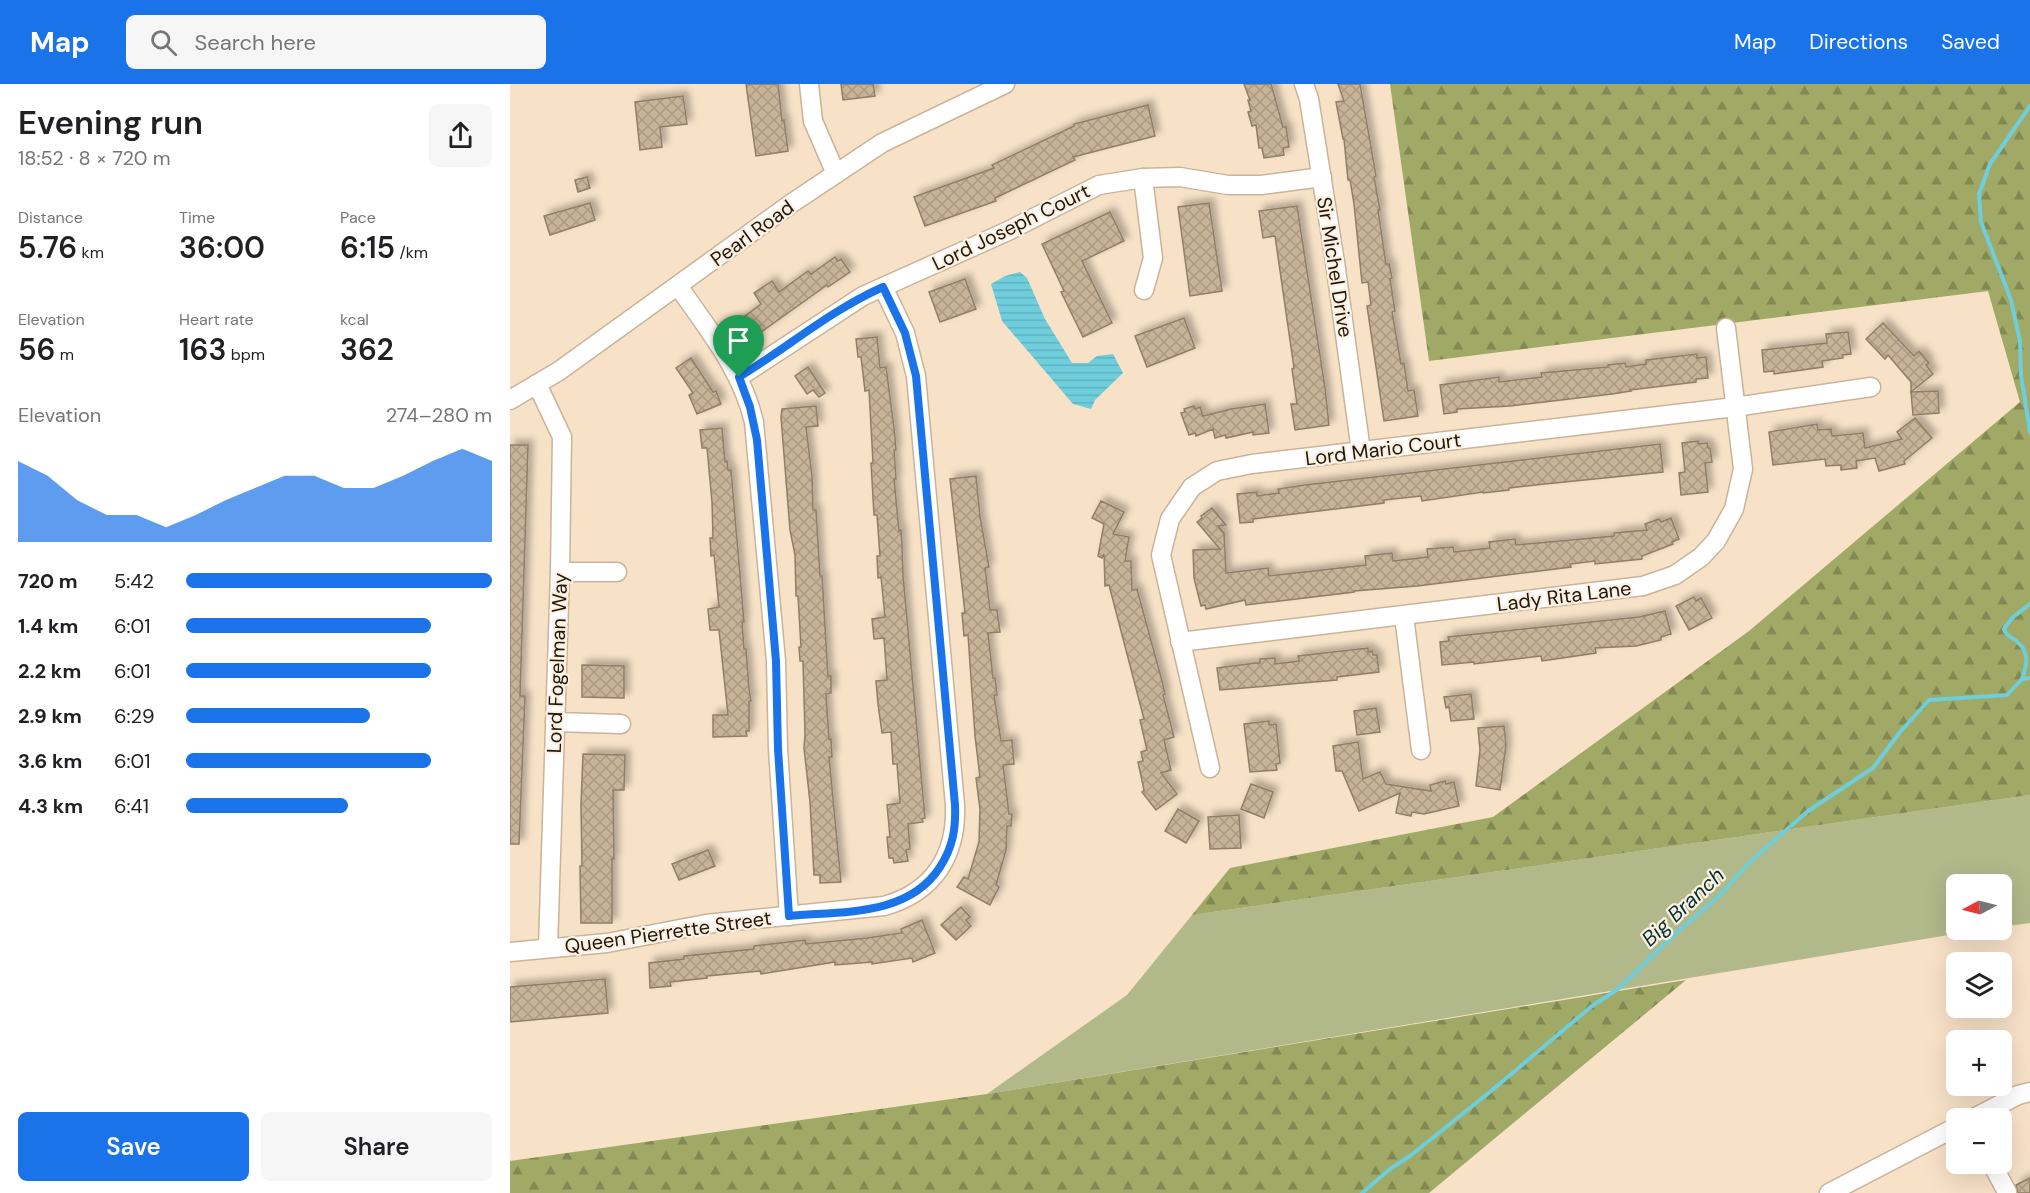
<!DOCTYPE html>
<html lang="en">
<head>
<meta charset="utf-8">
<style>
  :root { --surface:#fff; --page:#f6f6f6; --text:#202124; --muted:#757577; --accent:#1a73e8 }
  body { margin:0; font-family:"DM Sans",sans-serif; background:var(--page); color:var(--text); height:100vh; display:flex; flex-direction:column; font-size:22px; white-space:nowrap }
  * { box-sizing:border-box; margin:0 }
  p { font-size:20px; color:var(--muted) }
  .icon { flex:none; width:33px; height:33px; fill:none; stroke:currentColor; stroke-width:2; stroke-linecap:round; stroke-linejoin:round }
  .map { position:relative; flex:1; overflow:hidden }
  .panel { display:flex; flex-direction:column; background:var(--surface); width:510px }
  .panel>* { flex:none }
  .needle { width:39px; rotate:263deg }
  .buttons { position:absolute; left:1436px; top:790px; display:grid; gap:12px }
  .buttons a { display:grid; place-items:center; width:66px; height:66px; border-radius:9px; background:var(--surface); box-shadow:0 6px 24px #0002; font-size:30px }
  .pin { position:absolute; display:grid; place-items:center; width:51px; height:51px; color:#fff; margin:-62px -26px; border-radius:50% 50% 50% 0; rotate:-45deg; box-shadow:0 0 6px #0007 }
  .pin .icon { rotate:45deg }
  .round { display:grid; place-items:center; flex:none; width:63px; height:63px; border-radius:9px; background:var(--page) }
  .overview { display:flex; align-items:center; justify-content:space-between; height:102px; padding:0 18px }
  h1 { font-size:33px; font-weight:600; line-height:45px }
  .metrics { display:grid; grid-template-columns:repeat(3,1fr); gap:9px; height:102px; padding:6px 18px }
  .metrics div { display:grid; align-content:center }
  .metrics b { font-size:30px; font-weight:600 }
  .metrics small { font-size:16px; font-weight:400 }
  .metrics p { font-size:16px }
  .chart { height:168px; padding:12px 18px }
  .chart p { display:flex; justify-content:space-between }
  .chart svg { width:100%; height:108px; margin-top:6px; fill:var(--accent); opacity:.7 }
  .primary-button { display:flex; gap:12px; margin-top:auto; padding:12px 18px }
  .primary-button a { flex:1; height:69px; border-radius:9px; background:var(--accent); color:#fff; font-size:24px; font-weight:600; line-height:69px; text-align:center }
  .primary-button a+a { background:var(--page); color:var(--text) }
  ul { padding:0 18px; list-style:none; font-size:20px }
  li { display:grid; grid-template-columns:96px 72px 1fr; align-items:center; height:45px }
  li i { height:15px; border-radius:8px; background:var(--accent) }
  header { display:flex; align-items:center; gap:36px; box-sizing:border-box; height:84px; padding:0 30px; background:var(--accent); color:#fff }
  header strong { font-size:28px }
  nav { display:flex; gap:33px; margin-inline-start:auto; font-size:21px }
  .search { width:420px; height:54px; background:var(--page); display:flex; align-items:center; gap:15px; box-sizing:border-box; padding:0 21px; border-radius:9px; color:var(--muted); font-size:22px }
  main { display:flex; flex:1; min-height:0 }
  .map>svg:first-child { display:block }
  .green { fill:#b1b88a }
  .forest { fill:url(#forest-firs) }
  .water { fill:url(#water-rules) }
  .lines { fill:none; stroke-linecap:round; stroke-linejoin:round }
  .stream { stroke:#6fcedc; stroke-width:4 }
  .building { fill:url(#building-cross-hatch); stroke:#927e66; stroke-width:1.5; filter:url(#shadow) }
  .minor-casing { stroke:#c9b49a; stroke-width:21 }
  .minor { stroke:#fff; stroke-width:18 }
  .route-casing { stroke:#fff; stroke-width:12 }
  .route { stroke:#1a73e8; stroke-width:8 }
  .labels { text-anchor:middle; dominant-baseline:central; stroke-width:4.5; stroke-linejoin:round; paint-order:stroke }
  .street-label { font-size:20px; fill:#1e170d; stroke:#fef0e0 }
  .water-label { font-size:21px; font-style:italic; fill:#003036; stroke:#fef0e0 }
</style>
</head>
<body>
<header>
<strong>Map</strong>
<div class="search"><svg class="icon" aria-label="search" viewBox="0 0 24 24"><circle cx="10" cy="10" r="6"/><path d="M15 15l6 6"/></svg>Search here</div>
<nav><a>Map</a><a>Directions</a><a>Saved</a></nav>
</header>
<main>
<section class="panel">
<div class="overview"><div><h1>Evening run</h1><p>18:52 · 8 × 720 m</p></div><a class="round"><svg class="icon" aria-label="share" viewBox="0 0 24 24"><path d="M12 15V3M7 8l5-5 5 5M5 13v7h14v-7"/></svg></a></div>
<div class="metrics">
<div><p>Distance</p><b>5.76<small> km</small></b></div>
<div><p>Time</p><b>36:00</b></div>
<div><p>Pace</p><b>6:15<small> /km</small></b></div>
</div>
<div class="metrics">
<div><p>Elevation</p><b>56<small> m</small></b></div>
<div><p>Heart rate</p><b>163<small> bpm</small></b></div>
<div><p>kcal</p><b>362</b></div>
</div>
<div class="chart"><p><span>Elevation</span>274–280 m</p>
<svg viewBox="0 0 160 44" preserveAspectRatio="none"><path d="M0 44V11L10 17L20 27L30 33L40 33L50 38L60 33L70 27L80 22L90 17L100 17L110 22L120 22L130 17L140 11L150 6L160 11V44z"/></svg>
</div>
<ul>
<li><b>720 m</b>5:42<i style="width:100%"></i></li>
<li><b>1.4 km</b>6:01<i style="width:80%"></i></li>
<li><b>2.2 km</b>6:01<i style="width:80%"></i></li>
<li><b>2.9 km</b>6:29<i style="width:60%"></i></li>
<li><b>3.6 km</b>6:01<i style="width:80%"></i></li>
<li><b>4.3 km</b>6:41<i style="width:53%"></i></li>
</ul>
<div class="primary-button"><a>Save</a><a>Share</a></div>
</section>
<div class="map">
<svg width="1520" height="1109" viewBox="0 0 1520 1109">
  <defs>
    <pattern id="forest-firs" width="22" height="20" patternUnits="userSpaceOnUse" patternTransform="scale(1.5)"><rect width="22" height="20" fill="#a0a965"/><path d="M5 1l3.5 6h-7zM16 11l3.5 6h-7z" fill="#828952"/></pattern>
    <pattern id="water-rules" width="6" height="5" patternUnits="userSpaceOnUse" patternTransform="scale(1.5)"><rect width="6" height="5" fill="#6fcedc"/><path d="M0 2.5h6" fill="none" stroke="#60b0bc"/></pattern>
    <pattern id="building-cross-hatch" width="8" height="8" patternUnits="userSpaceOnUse" patternTransform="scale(1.5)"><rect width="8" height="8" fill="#c8b399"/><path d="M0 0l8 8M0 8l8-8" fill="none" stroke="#ab9983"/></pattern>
    <filter id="shadow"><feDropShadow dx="5" dy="-5" stdDeviation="3" flood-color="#0004"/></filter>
  </defs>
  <rect width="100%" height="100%" fill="#f7e1c7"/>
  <polygon class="green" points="1520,711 1520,839 1491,843 1491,801 1446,801 1446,846 1469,846 477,1010 617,911 682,831"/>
  <g class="forest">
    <polygon points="880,0 1520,0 1520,711 682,831 720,784 983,733 1239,547 1510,318 1478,207 919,277"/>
    <polygon points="1176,896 919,1109 0,1109 0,1077 477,1010"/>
  </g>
  <polygon class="water" points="510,188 517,194 535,235 562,279 578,279 587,272 603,270 613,289 585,316 581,325 563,320 492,237 481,200 495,192"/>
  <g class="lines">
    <g class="stream">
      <polyline points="1520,22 1480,80 1469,110 1471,138 1501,216 1510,257 1511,291 1520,348"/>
      <path d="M 1512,595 C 1518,578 1520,567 1504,555 C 1499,552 1496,551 1494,545 L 1502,534 L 1520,520"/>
      <polyline points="852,1109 880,1085 900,1072 981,1007 1082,922 1108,905 1165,850 1209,812 1241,777 1298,727 1363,684 1390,648 1419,616 1497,611 1512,595 1520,594"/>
    </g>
  </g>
  <g class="building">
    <polygon points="236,0 268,0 272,37 274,36 278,67 246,72"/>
    <polygon points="331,0 363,0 365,12 333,16"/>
    <polygon points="734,0 761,0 773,43 776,43 779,63 773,64 774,71 754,74 752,64 749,64 746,41 742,42 738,28 741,27 738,16 740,16"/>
    <polygon points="828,0 850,0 866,92 864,93 870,126 868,126 876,180 879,180 882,194 880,195 885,227 882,228 891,280 894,279 898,307 904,306 908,332 874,337 857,222 861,221 858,198 852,199 844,120 840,96 838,96 834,55 833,55 826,18 834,17"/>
    <polygon points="173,12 177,40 150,43 152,63 130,66 125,18"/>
    <polygon points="638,21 645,52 563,73 565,76 485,114 486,117 415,142 404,113 484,84 482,81 564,42 564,40"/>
    <polygon points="77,93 80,104 68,108 65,96"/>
    <polygon points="80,119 85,136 40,151 34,132"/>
    <polygon points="699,119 712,207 680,212 668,123"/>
    <polygon points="787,122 815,304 819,341 785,346 781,320 787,320 782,285 784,284 765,152 753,154 749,127"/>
    <polygon points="600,128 614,157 572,177 602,239 573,253 551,208 554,207 532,160"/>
    <polygon points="325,173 328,177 331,175 340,188 318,203 317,201 240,256 227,238 251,220 244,209 262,197 269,208 298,187 301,190"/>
    <polygon points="455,195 466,225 430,238 419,208"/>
    <polygon points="674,234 685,264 637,283 625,252"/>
    <polygon points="1373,239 1404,272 1409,267 1419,279 1416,281 1423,290 1401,308 1401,298 1378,271 1375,275 1356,255"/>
    <polygon points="1338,248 1341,270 1332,271 1333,274 1312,277 1313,283 1264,290 1264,287 1254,288 1252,266 1317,259 1316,250"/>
    <polygon points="367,253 370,284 376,283 384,344 386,366 384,366 386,395 384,395 389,447 391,446 392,461 393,491 415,734 412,735 413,738 398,740 400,765 396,766 398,777 384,779 383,774 379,774 377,753 380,753 377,721 390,719 387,680 383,680 381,648 372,649 368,620 366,597 377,596 374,554 364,555 362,535 375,533 371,493 368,494 367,472 370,472 367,431 364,431 361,379 363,379 359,306 355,307 351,273 348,273 346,255"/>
    <polygon points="1187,270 1187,274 1196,273 1198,294 1186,295 1186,298 1120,306 1121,307 1102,310 1000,322 947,325 947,328 934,330 930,301 989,293 989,298 1032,293 1031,289 1098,283 1098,281 1115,279 1116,283 1136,280 1136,276"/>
    <polygon points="181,274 203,308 206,307 211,320 187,330 179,311 183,309 166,284"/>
    <polygon points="298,283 315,309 309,313 303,306 297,310 285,292"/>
    <polygon points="1428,307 1429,329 1403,331 1401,308"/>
    <polygon points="755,320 759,349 743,351 743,348 716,354 715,351 705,354 703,345 686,352 685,349 679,351 671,329 675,328 674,325 684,322 685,325 690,323 693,332 721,325"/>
    <polygon points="306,322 308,342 296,343 302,392 303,426 306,426 310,492 312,492 318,592 321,592 321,609 316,610 319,655 321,655 322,673 319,673 331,798 310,799 310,791 304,791 300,718 294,664 295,651 293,577 290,577 289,563 291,563 288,512 286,512 285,471 280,446 271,333 272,325"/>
    <polygon points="1405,334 1422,354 1394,377 1395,380 1369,387 1365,374 1346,377 1347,384 1331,386 1331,381 1316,382 1315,375 1263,381 1259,348 1307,340 1308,346 1321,345 1322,352 1353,349 1355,364 1392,355 1387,348"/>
    <polygon points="212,344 215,378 217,377 218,386 221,386 234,538 232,538 234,565 236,565 239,605 241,617 239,617 239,647 236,647 237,652 203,653 203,631 218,631 209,546 200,546 198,525 209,523 204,471 201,472 200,454 203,454 202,418 197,364 192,364 190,346"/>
    <polygon points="1188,357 1189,360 1197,359 1198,364 1200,364 1202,378 1195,379 1198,408 1171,411 1169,389 1175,388 1172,359"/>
    <polygon points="1150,360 1153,388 1035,400 999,404 999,406 973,409 973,408 912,417 911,412 874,416 874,419 743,435 743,438 730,439 727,410 747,408 747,412 769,409 768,405 795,401"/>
    <polygon points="0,361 18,361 10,612 15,612 9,760 0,760"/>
    <polygon points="466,392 470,433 479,483 475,484 480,526 487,526 490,548 478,549 483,594 485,594 487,611 484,611 491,657 502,656 504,680 493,681 499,730 502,730 501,742 497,742 496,766 486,801 489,803 480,821 447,803 454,793 458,795 469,758 470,725 466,694 470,693 465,652 458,551 454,552 452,529 455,529 440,395"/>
    <polygon points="591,417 614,428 603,450 619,453 615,477 621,477 622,506 627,505 652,597 655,610 653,611 664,653 654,656 661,686 651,689 667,710 646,726 632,708 634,706 628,678 633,677 631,668 637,666 630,636 634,635 599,501 595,502 594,470 592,474 588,472 594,440 582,434"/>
    <polygon points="702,424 716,441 708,442 714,449 716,489 758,484 759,492 856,481 855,472 882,469 883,477 918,473 917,465 943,463 944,468 980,464 979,458 1005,455 1006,461 1104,452 1104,449 1137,446 1135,440 1149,435 1151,438 1161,434 1169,455 1162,458 1163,460 1132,472 1132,475 1085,480 1085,477 1060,480 1061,483 907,502 844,507 844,508 736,521 735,516 696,525 695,521 691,522 684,494 683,466 710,465 687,438 692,434 691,432"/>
    <polygon points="1184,513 1186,517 1191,514 1202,534 1179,546 1166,522"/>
    <polygon points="1155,527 1161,550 1151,553 1151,556 1126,562 1085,564 1086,569 1032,577 1031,572 964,580 964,578 932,581 930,558 939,557 938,553 1129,533"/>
    <polygon points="858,564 858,568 862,567 863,571 867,571 869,588 827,593 827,596 710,606 707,584 746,579 750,579 750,575 765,574 765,580 789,577 788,572"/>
    <polygon points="72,581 114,582 114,614 72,613"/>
    <polygon points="961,610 964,635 941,637 939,623 936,624 934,613"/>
    <polygon points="866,624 870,648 847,651 844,627"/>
    <polygon points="759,637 759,641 766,640 770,679 766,680 767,686 740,688 734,640"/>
    <polygon points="994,642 996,661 990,706 966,702 970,666 968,644"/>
    <polygon points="848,658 853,695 870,688 876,700 921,707 920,701 935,697 936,700 944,698 949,722 914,730 902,728 901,732 886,729 890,709 849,727 832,687 826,687 823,662"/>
    <polygon points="73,670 115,671 114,706 103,706 104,775 102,775 102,839 71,839 70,782 72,782 71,721"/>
    <polygon points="741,700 763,708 754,734 731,725"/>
    <polygon points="668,725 689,737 676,759 655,747"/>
    <polygon points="729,731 731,764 700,765 698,733"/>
    <polygon points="198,766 205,782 169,796 162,780"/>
    <polygon points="451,823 460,833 456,836 461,842 446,856 431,841"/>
    <polygon points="412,836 425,869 403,878 402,874 362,880 362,878 325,881 325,878 251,890 250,887 197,892 197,894 160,898 161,902 140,904 139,879 174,875 174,872 244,865 244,862 295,856 296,860 357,854 392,849 391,845"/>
    <polygon points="95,895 98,929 0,938 0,903"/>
    <polygon points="1520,1094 1520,1109 1508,1109 1506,1101"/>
  </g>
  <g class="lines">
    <g class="minor-casing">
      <g id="minor">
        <polyline points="299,0 303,37 326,90"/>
        <polyline points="794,0 799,15 825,178 851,367"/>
        <polyline points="633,94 643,174 634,206"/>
        <path d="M 168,202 C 198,245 232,286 244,338 L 266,577 L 268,665 L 279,832"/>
        <polyline points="229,293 353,212 498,147 589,101 633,94 670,93 718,101 751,101 812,93"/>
        <polyline points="27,300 52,353 50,487 38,864"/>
        <polyline points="0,316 49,287 282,119 372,59 495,0"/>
        <polyline points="50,488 107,488"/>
        <polyline points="894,532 911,666"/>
        <polyline points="670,558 1133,502 1165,491 1191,473 1206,457 1224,425 1233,385 1216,244"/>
        <polyline points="45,638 111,640"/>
        <polyline points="700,684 651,471 660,435 682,403 707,387 742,380 1225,323 1361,303"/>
        <path d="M 0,868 L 97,859 L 196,840 L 374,822 C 424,808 447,771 445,721 L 406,292 L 395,249 L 373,203"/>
        <polyline points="1462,1035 1508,1011 1520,1008"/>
        <polyline points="1482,1080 1497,1108"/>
        <polyline points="1319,1109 1446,1043"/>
      </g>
    </g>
    <use href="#minor" class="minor"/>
  </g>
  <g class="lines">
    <g class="route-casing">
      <path id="route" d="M 373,203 L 395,249 L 406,292 L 445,721 C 446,744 443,763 430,783 C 398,833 331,827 279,832 L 268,665 L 266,577 L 247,356 L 240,323 L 229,293 C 277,264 321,226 373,203 Z"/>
    </g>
    <use href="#route" class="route"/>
  </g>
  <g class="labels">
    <g class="street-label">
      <text transform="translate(501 143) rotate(-26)">Lord Joseph Court</text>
      <text transform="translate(242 149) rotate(-36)">Pearl Road</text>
      <text transform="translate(825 183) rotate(81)">Sir Michel Drive</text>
      <text transform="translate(873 365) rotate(-7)">Lord Mario Court</text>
      <text transform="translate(1054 512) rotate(-7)">Lady Rita Lane</text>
      <text transform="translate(47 579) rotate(-88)">Lord Fogelman Way</text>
      <text transform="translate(158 848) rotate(-8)">Queen Pierrette Street</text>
    </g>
    <g class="water-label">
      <text transform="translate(1173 823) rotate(-43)">Big Branch</text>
    </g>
  </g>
</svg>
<div class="buttons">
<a><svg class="needle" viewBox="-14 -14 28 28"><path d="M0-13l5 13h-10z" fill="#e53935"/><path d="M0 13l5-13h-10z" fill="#757577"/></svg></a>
<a><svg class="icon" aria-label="layers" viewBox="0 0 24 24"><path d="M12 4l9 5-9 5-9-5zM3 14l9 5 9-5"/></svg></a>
<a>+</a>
<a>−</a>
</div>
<div class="pin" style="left:229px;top:293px;background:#1e9e55"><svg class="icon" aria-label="arrive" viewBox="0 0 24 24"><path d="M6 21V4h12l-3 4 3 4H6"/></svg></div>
</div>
</main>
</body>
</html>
